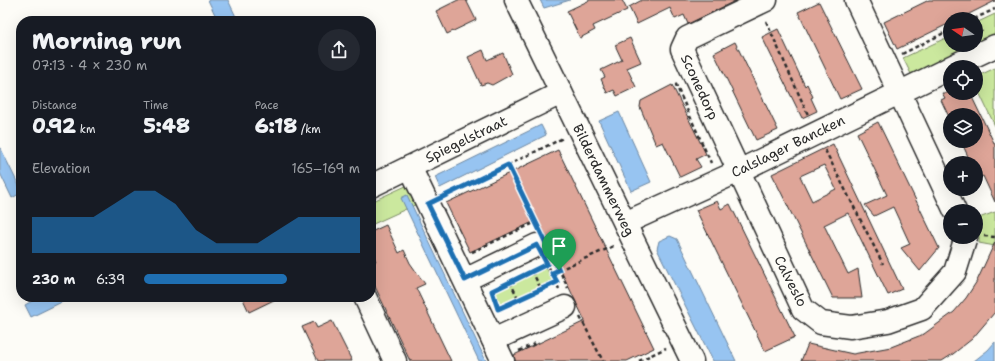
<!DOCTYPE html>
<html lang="en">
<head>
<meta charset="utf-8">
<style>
  :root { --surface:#171b24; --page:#242831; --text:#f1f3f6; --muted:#9ea1a6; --accent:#1f6fb2 }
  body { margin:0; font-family:"Shantell Sans",sans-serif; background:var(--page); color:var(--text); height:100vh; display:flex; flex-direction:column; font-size:15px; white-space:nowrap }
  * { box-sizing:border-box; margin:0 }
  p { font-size:13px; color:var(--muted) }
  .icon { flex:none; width:22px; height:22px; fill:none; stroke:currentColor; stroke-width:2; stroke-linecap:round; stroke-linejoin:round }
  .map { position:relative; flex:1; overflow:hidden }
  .details { position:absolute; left:16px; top:16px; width:360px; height:286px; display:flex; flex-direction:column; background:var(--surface); border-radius:16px; box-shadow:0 4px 16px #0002 }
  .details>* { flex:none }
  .needle { width:26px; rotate:283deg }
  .controls { position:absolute; left:943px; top:12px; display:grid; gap:8px }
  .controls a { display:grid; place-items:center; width:40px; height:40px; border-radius:50%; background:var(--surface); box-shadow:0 4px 16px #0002; font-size:20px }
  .pin { position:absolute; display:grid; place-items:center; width:34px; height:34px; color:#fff; margin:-41px -17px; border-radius:50% 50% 50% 0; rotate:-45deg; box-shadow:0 0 4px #0007 }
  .pin .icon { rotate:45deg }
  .round { display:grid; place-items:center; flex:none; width:42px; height:42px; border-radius:21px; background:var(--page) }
  .overview { display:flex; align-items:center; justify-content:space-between; height:68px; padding:0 16px }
  h1 { font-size:22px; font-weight:800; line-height:30px }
  .stats { display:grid; grid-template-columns:repeat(3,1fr); gap:6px; height:68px; padding:4px 16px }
  .stats div { display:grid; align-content:center }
  .stats b { font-size:20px; font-weight:800 }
  .stats small { font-size:11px; font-weight:400 }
  .stats p { font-size:11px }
  .chart { height:112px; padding:8px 16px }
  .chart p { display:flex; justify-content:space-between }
  .chart svg { width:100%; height:72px; margin-top:4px; fill:var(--accent); opacity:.7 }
  ul { padding:0 16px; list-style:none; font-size:13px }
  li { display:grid; grid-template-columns:64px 48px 1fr; align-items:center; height:30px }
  li i { height:10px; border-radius:5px; background:var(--accent) }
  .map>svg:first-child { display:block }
  .green { fill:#cbe89e; stroke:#7b8a64 }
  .water { fill:#97c4f1; stroke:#6c87a2 }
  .building { fill:#dea598; stroke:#2b2b2b; fill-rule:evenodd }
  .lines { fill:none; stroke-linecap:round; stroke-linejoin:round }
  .minor-casing { stroke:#2b2b2b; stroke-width:25 }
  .path { stroke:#2b2b2b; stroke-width:2.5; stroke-dasharray:4 3; stroke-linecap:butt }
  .minor { stroke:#fdfcf7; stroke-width:22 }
  .route-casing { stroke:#fff; stroke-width:8 }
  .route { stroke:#1f6fb2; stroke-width:5 }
  .labels { text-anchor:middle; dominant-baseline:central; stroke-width:4; stroke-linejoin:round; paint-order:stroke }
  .street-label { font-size:14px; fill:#2b2b2b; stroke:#fdfcf7 }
</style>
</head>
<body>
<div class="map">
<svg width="995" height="361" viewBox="0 0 995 361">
  <rect width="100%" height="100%" fill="#fdfcf7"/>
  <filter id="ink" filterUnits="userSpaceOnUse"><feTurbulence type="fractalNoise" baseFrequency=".025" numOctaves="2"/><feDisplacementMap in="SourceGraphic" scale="8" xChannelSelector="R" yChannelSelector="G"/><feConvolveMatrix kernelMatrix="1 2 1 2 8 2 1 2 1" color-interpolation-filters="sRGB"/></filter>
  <g filter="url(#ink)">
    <g class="green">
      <polygon points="995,14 995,36 912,76 903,58 950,36 950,45 976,45 976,23"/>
      <polygon points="995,68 995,126 976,86 976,77"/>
      <polygon points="408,185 417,204 371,225 371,202"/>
      <polygon points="995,212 995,246 979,243 979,218"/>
      <polygon points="546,267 553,281 499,306 494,292"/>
    </g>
    <g class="water">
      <polygon points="208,0 228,0 238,21 218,21"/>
      <polygon points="540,0 570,0 544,8"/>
      <polygon points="619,112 651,182 631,191 599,121"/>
      <polygon points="541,125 546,135 440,188 435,177"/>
      <polygon points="0,147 21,190 21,193 12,198 0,173"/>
      <polygon points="407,195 486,361 479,361 401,198"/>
      <polygon points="670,236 677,239 736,361 713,361 657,249 659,241"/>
      <polygon points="39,297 72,297 31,317 25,305"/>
      <polygon points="995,342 995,361 974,361 988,350"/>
    </g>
    <g class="building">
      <polygon points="458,0 466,0 476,20 447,34 436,11"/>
      <polygon points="590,0 622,0 627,10 593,26 595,30 580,38 567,11"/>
      <polygon points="642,0 737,0 688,24 684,15 675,19 670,8 637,24 629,7"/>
      <polygon points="929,0 995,0 995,1 959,19 950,19 950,23 897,49 884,22"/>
      <polygon points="819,2 862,89 840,99 798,12"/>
      <polygon points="778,29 805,86 807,84 813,97 811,98 817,111 802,118 762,37"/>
      <polygon points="630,38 641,62 627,68 636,87 617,96 614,90 607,93 601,79 605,77 601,70 622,60 615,45"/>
      <polygon points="735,42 778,130 756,140 714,53"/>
      <polygon points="483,50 487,60 503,53 512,74 492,85 487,83 481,85 468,57"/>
      <polygon points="672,85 706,154 696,159 701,167 680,177 663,142 656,145 640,107 641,101"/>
      <polygon points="942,93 970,93 995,145 995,202 983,176 976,179 976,163 971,163 961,141 976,141 976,115 950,115 949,117 941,100 945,98"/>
      <polygon points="878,122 939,248 920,271 901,248 910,244 893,207 874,216 865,205 887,195 857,133"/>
      <path d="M 833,144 L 902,289 L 888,295 L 848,213 L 824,225 L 848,274 L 858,269 L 862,298 L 833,298 L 772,174 ZM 824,165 L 836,189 L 812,201 L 800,176 Z"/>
      <polygon points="558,150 654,348 627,361 515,361 514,355 585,321 551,250 548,240 537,220 470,252 446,203"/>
      <polygon points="717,201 721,209 730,204 795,337 765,351 696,210"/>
      <polygon points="386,225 399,253 404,250 410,263 425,284 416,288 451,361 410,361 371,278 371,264 376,261 371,250 371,232"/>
      <polygon points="995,242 995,312 972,339 953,354 942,361 801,361 808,344 853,354 891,347 924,334 954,312 966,298 977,281"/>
      <polygon points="242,297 280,297 249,312"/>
      <polygon points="332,321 352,361 318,361 302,327 314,322 317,328"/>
    </g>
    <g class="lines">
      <g class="minor-casing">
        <g id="minor">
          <polyline points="516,0 692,361"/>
          <polyline points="766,0 687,38 682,49 803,309 821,323 851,327 888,321 922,309 955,272 966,237"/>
          <polyline points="856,0 955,211"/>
          <polyline points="951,67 995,46"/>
          <polyline points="410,167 503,361"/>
          <polyline points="371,186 561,93"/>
          <polyline points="625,223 739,171 950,68"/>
          <polyline points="465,280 537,245"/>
          <polyline points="365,297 395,361"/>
          <polyline points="493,340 565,307"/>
        </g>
      </g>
      <g class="path">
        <polyline points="976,18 982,32"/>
        <polyline points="974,19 995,9"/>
        <polyline points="766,21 809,117"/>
        <polyline points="902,54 950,30"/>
        <polyline points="677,84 676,85 711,163"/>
        <polyline points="825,150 883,264"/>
        <polyline points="508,165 536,222 536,226"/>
        <polyline points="445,196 561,139 563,137"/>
        <polyline points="984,236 995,237"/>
        <polyline points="472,252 536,222"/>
        <polyline points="552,255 568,288"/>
        <polyline points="546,261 559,289"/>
        <polyline points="532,271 541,289"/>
        <polyline points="552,273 616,245"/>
        <polyline points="510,282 519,300"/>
        <polyline points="493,293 492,291 547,264"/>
        <polyline points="499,310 557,282"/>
        <polyline points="580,317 603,361"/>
        <polyline points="519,351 538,342"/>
        <polyline points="639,361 666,348"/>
      </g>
      <use href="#minor" class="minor"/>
    </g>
  </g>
  <g class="lines" filter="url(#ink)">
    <g class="route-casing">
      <polygon id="route" points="508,165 559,270 552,273 557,282 498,309 492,291 547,264 537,245 465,280 428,204"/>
    </g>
    <use href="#route" class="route"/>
  </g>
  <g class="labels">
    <g class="street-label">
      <text transform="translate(700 87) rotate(65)">Sconedorp</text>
      <text transform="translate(466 139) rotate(-26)">Spiegelstraat</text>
      <text transform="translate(788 146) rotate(-26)">Calslager Bancken</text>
      <text transform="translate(604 180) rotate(64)">Bilderdammerweg</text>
      <text transform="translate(791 281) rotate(63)">Calveslo</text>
    </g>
  </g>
</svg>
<div class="controls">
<a><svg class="needle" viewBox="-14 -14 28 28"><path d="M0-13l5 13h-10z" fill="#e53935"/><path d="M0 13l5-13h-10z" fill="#9ea1a6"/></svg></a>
<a><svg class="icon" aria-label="locate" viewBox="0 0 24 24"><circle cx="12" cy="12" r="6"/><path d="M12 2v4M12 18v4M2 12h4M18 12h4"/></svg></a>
<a><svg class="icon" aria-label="layers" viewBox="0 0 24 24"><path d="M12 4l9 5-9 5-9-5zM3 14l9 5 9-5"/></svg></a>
<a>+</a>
<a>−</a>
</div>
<div class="pin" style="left:559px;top:270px;background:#1e9e55"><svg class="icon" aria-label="arrive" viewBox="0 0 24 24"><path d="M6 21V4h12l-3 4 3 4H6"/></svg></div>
<section class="details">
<div class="overview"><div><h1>Morning run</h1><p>07:13 · 4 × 230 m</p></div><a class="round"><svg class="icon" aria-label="share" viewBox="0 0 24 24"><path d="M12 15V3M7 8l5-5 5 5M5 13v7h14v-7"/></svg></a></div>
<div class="stats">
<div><p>Distance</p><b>0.92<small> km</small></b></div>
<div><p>Time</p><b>5:48</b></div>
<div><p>Pace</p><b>6:18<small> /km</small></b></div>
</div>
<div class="chart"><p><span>Elevation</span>165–169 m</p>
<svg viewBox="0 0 160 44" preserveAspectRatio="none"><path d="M0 44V22L10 22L20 22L30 22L40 14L50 6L60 6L70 14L80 30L90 38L100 38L110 38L120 30L130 22L140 22L150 22L160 22V44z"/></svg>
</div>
<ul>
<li><b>230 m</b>6:39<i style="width:66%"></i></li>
</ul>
</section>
</div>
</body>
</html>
